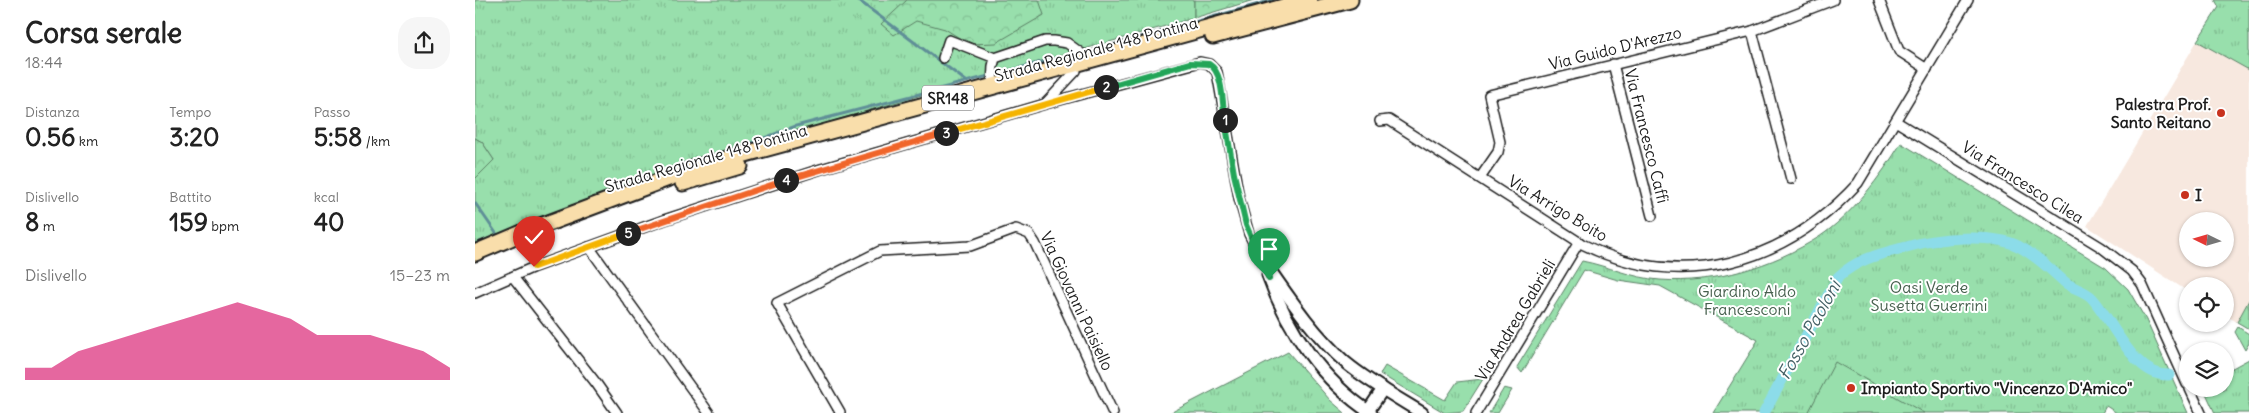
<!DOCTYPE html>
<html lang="it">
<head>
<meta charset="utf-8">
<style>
  :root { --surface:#fff; --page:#f6f6f6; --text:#222; --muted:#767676; --accent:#db2777 }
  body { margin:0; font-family:Delius,sans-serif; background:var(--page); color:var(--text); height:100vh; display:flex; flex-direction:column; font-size:19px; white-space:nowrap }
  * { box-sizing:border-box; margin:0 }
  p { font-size:16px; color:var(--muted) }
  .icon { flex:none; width:28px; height:28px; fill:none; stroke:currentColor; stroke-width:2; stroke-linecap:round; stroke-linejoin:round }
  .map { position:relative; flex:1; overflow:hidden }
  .panel { display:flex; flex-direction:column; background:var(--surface); width:475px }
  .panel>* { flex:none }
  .needle { width:32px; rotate:275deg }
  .controls { position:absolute; left:1704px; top:212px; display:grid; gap:10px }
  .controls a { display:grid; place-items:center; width:55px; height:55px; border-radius:50%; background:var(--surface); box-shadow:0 1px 4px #0004; font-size:25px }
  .pin { position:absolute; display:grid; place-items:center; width:42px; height:42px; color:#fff; margin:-51px -21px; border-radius:50% 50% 50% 0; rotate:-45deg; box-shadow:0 0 5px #0007 }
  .pin .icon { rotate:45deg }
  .km { position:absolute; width:25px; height:25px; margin:-12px; border-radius:50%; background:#222; color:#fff; font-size:14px; line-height:25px; text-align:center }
  .round { display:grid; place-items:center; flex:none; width:52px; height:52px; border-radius:20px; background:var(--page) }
  .head { display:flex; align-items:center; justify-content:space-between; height:85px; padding:0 25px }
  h1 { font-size:28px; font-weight:700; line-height:38px }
  .metrics { display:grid; grid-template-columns:repeat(3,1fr); gap:8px; height:85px; padding:5px 25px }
  .metrics div { display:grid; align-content:center }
  .metrics b { font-size:25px; font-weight:700 }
  .metrics small { font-size:14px; font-weight:400 }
  .metrics p { font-size:14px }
  .chart { height:140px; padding:10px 25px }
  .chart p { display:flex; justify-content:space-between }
  .chart svg { width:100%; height:90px; margin-top:5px; fill:var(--accent); opacity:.7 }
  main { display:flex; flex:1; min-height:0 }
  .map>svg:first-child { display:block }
  .built { fill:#f7e8df; fill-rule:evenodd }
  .grass { fill:url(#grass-tufts); stroke:#5a7e64 }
  .forest { fill:url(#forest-crowns); stroke:#5a7e64 }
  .garden { fill:#98dfac; stroke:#5a7e64 }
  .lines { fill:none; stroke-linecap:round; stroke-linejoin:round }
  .stream { stroke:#5f8f97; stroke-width:3 }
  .canal { stroke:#8cdce9; stroke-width:11 }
  .minor-casing { stroke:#1c1c1c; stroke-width:12 }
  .tertiary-casing { stroke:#1c1c1c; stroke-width:15 }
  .primary-casing { stroke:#1c1c1c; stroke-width:19 }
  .minor { stroke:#fff; stroke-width:9 }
  .tertiary { stroke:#fff; stroke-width:11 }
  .primary { stroke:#f9deab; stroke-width:15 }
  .split-1-casing { stroke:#fff; stroke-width:10 }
  .split-2-casing { stroke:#fff; stroke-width:10 }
  .split-3-casing { stroke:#fff; stroke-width:10 }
  .split-4-casing { stroke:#fff; stroke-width:10 }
  .split-5-casing { stroke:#fff; stroke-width:10 }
  .split-6-casing { stroke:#fff; stroke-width:10 }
  .split-1 { stroke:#22a559; stroke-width:6 }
  .split-2 { stroke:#22a559; stroke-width:6 }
  .split-3 { stroke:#f5b400; stroke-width:6 }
  .split-4 { stroke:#f0652b; stroke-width:6 }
  .split-5 { stroke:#f0652b; stroke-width:6 }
  .split-6 { stroke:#f5b400; stroke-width:6 }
  .poi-dot { fill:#c8321e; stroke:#fff; stroke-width:2 }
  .labels { text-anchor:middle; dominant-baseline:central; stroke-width:4; stroke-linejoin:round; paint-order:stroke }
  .shield { fill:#fff; stroke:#606060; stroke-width:1 }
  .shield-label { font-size:15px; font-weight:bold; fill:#1c1c1c }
  .street-label { font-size:16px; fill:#1c1c1c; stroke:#fff }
  .poi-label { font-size:16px; font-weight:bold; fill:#1c1c1c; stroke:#fff; text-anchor:start }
  .park-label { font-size:16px; fill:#47604e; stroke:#fff }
  .water-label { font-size:18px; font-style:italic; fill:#435f64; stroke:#fff }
</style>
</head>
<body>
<main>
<section class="panel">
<div class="head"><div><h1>Corsa serale</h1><p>18:44</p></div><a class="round"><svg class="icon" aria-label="share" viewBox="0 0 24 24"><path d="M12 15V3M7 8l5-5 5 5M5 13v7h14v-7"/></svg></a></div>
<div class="metrics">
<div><p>Distanza</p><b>0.56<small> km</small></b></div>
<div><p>Tempo</p><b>3:20</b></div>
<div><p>Passo</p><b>5:58<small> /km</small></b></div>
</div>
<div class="metrics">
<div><p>Dislivello</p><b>8<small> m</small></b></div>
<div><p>Battito</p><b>159<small> bpm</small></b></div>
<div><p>kcal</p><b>40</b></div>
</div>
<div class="chart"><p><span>Dislivello</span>15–23 m</p>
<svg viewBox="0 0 160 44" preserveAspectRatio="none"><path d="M0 44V38L10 38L20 30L30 26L40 22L50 18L60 14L70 10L80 6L90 10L100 14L110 22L120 22L130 22L140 26L150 30L160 38V44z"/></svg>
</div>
</section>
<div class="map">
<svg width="1774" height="413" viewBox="0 0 1774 413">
  <defs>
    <pattern id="grass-tufts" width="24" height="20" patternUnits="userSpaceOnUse" patternTransform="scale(1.25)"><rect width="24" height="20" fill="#98dfac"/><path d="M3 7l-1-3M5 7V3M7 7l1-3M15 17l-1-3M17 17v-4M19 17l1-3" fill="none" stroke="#82bf93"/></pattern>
    <pattern id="forest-crowns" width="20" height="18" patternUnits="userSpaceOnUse" patternTransform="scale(1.25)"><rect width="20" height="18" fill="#98dfac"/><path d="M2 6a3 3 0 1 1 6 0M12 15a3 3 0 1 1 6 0" fill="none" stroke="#82bf93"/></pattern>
  </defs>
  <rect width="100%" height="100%" fill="#fff"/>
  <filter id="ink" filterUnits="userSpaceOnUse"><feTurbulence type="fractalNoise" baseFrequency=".02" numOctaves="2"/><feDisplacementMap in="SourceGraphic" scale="10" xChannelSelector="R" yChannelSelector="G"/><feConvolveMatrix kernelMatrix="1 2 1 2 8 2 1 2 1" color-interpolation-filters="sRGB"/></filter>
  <g filter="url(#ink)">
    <path class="built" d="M 1722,41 L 1774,70 L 1774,300 L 1762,322 L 1750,315 L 1750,286 L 1712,286 L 1712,291 L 1612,226 ZM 1712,221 L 1750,221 L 1750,259 L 1712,259 Z"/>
    <g class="grass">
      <path d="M 0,0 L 719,0 L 719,18 C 477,87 233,150 0,244 L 0,179 L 19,160 L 7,142 L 0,138 Z"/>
      <polygon points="1740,0 1774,0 1774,70 1722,41 1744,7"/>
      <path d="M 1426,143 L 1631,268 L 1653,289 L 1671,320 L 1713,413 L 1642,413 L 1631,406 L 1627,413 L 1238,413 L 1283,340 L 1185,286 L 1143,280 L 1109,270 L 1047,373 L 1042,367 L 1107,261 C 1133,266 1157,278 1185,280 C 1239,284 1298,266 1344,237 C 1376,216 1407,175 1426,143 Z"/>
      <polygon points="1774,300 1774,329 1762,322"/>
      <polygon points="1763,327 1774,334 1774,343 1770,350 1760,332"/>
      <polygon points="813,352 855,400 870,413 695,413"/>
      <polygon points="1774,359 1774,413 1740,413 1729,389 1750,389 1750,372"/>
      <polygon points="910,366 970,400 982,382 1008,379 988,411 970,413 905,374"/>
      <polygon points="1029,388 1037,390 1023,413 1014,413"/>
    </g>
    <g class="forest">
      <polygon points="432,0 564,0 569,15 521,43 494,44 470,29 441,21 419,35 406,24"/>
      <polygon points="719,0 779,0 719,18"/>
      <polygon points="0,138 7,142 19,160 0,179"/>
    </g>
    <polygon class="garden" points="1360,362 1449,413 1333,413"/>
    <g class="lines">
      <g class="stream">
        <polyline points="383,0 491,81"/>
        <polyline points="627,48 798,0"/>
        <polyline points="252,152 321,126 583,58"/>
        <polyline points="0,203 23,236"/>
        <polyline points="0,244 16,238"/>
      </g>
      <path class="canal" d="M 1289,413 L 1363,277 C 1383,258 1409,253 1435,246 C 1462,238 1517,233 1543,246 C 1561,255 1576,270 1591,283 C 1599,289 1611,291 1617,298 C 1638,321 1659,377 1694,375"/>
      <g class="minor-casing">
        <g id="minor">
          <polyline points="1404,0 1424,51 1452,69"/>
          <polyline points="1277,31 1316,179"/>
          <polyline points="468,58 474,40 520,58"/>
          <polyline points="1138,64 1177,216"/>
          <polyline points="517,86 518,66 520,58 570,41 579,41 592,43 614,59"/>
          <polyline points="570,104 601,71"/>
          <path d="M 905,121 L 914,120 L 1107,244 C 1207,294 1310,263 1383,183 L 1493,0"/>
          <polyline points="1422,122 1626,247 1657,271 1667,284 1712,384"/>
          <polyline points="1005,178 1023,152 1025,142 1014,95 1277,31 1358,0"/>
          <polyline points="114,247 234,413"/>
          <polyline points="38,277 121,383 142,413"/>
          <polyline points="0,293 59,267 189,220 346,169 570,104 725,62 734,64 742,72 764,198 774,234 787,259"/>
          <polyline points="1715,389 1726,413"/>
          <polyline points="365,412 302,303 405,251 495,246 541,229 554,234 560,243 638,413"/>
          <polyline points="1001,413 1104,242"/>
        </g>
      </g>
      <g class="tertiary-casing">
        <g id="tertiary">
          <path d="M 787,259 C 813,296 837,333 871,363 C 894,382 921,397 947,413"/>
          <path d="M 793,275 C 812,329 847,381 896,413"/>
          <polyline points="893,411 908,389"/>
        </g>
      </g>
      <g class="primary-casing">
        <g id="primary">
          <polyline points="738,36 875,0"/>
          <polyline points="208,183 265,166"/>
          <polyline points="0,253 47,233 223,167 834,0"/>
        </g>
      </g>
      <use href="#minor" class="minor"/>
      <use href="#tertiary" class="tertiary"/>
      <use href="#primary" class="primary"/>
    </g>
  </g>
  <g class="lines" filter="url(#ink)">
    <g class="split-1-casing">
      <polyline id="split-1" points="750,120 759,174 771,225 794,279"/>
    </g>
    <g class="split-2-casing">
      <path id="split-2" d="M 631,87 L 715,63 L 734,64 C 749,73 747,104 750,120"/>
    </g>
    <g class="split-3-casing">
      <polyline id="split-3" points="471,133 631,87"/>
    </g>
    <g class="split-4-casing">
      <polyline id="split-4" points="311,180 471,133"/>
    </g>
    <g class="split-5-casing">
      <polyline id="split-5" points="153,233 311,180"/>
    </g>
    <g class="split-6-casing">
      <polyline id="split-6" points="59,267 153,233"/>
    </g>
    <use href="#split-1" class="split-1"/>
    <use href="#split-2" class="split-2"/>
    <use href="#split-3" class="split-3"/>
    <use href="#split-4" class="split-4"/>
    <use href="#split-5" class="split-5"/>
    <use href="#split-6" class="split-6"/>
  </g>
  <g class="poi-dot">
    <circle cx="1746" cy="113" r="5"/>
    <circle cx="1710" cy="195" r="5"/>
    <circle cx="1376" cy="388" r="5"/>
  </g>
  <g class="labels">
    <rect class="shield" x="447" y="85.5" width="52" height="25" rx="4"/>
    <g class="shield-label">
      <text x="473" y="98">SR148</text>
    </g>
    <g class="street-label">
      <text transform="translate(1140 48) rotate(-14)">Via Guido D'Arezzo</text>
      <text transform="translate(621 49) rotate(-15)">Strada Regionale 148 Pontina</text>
      <text transform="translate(1172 136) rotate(76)">Via Francesco Caffi</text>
      <text transform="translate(231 158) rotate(-16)">Strada Regionale 148 Pontina</text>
      <text transform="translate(1548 182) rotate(32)">Via Francesco Cilea</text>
      <text transform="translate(1083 208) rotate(31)">Via Arrigo Boito</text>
      <text transform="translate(602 301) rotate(65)">Via Giovanni Paisiello</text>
      <text transform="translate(1040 320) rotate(-59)">Via Andrea Gabrieli</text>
    </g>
    <g class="poi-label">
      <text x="1736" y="104" text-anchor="end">Palestra Prof.<tspan x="1736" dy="18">Santo Reitano</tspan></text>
      <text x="1720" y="195">I</text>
      <text x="1386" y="388">Impianto Sportivo "Vincenzo D'Amico"</text>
    </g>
    <g class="park-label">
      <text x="1454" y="287">Oasi Verde<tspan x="1454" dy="18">Susetta Guerrini</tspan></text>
      <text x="1272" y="291">Giardino Aldo<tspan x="1272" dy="18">Francesconi</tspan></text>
    </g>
    <g class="water-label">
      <text transform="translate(1334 330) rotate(-61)">Fosso Paoloni</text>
    </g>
  </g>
</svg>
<div class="controls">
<a><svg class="needle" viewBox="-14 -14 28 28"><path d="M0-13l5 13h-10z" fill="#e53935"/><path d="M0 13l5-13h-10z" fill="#767676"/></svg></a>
<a><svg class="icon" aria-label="locate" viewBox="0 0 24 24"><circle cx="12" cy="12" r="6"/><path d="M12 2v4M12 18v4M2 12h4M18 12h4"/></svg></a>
<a><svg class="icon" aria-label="layers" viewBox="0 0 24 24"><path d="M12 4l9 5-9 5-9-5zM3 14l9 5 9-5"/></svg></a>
</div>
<div class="pin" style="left:794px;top:279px;background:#1e9e55"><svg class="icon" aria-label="arrive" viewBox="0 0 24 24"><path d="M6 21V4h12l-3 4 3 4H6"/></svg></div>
<div class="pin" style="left:59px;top:267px;background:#d93025"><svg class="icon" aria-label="check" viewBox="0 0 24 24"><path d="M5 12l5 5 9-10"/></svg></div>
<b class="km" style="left:750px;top:120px">1</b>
<b class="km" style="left:631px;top:87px">2</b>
<b class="km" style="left:471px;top:133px">3</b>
<b class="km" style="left:311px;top:180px">4</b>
<b class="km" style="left:153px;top:233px">5</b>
</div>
</main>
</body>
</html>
